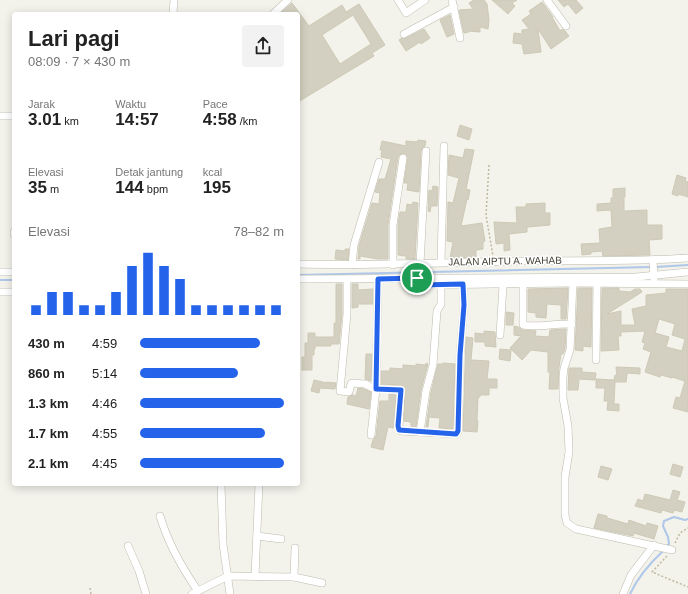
<!DOCTYPE html>
<html lang="id">
<head>
<meta charset="utf-8">
<style>
  :root { --surface:#fff; --page:#f2f2f2; --text:#222; --muted:#767676; --accent:#2563eb }
  body { margin:0; font-family:Helvetica,sans-serif; background:var(--page); color:var(--text); height:100vh; display:flex; flex-direction:column; font-size:15px; white-space:nowrap }
  * { box-sizing:border-box; margin:0 }
  p { font-size:13px; color:var(--muted) }
  .icon { flex:none; width:22px; height:22px; fill:none; stroke:currentColor; stroke-width:2; stroke-linecap:round; stroke-linejoin:round }
  .map { position:relative; flex:1; overflow:hidden }
  .panel { position:absolute; left:12px; top:12px; width:288px; height:474px; display:flex; flex-direction:column; background:var(--surface); border-radius:4px; box-shadow:0 2px 10px #0003 }
  .panel>* { flex:none }
  .pin { position:absolute; display:grid; place-items:center; width:34px; height:34px; color:#fff; margin:-17px; border:2px solid #fff; border-radius:50%; box-shadow:0 1px 4px #0007 }
  .round { display:grid; place-items:center; flex:none; width:42px; height:42px; border-radius:4px; background:var(--page) }
  .headline { display:flex; align-items:center; justify-content:space-between; height:68px; padding:0 16px }
  h1 { font-size:22px; font-weight:700; line-height:30px }
  .figures { display:grid; grid-template-columns:repeat(3,1fr); gap:6px; height:68px; padding:4px 16px }
  .figures div { display:grid; align-content:center }
  .figures b { font-size:17px; font-weight:700 }
  .figures small { font-size:11px; font-weight:400 }
  .figures p { font-size:11px }
  .chart { height:112px; padding:8px 16px }
  .chart p { display:flex; justify-content:space-between }
  .chart svg { width:100%; height:72px; margin-top:4px; stroke:var(--accent); stroke-width:6 }
  ul { padding:0 16px; list-style:none; font-size:13px }
  li { display:grid; grid-template-columns:64px 48px 1fr; align-items:center; height:30px }
  li i { height:10px; border-radius:5px; background:var(--accent) }
  .map>svg:first-child { display:block }
  .lines { fill:none; stroke-linecap:round; stroke-linejoin:round }
  .stream { stroke:#afc7e8; stroke-width:2 }
  .building { fill:#d4d0c1; stroke:#cec9b5; fill-rule:evenodd }
  .street-casing { stroke:#bebbae; stroke-width:8 }
  .path { stroke:#beb9a1; stroke-width:1.5; stroke-dasharray:2 2; stroke-linecap:butt }
  .street { stroke:#fff; stroke-width:7 }
  .route-casing { stroke:#fff; stroke-width:8 }
  .route { stroke:#2563eb; stroke-width:5 }
  .labels { text-anchor:middle; dominant-baseline:central; stroke-width:3; stroke-linejoin:round; paint-order:stroke }
  .street-label { font-size:10px; fill:#474439; stroke:#fff }
</style>
</head>
<body>
<div class="map">
<svg width="688" height="594" viewBox="0 0 688 594">
  <rect width="100%" height="100%" fill="#f3f2eb"/>
  <g class="lines">
    <g class="stream">
      <polyline points="655,267 688,265"/>
      <polyline points="298,275 651,267"/>
      <polyline points="0,280 14,280"/>
      <polyline points="667,546 669,544 668,537 663,526 664,521 674,517 685,520 688,519"/>
      <path d="M 630,594 C 638,577 649,564 663,551"/>
    </g>
  </g>
  <g class="building">
    <polygon points="474,0 484,0 487,4 489,20 488,29 480,27 480,32 469,31 469,32 464,33 459,10 473,9 469,3"/>
    <polygon points="492,0 517,0 512,3 515,6 508,14"/>
    <polygon points="558,0 576,0 583,8 576,14 568,4 564,7"/>
    <polygon points="542,2 553,17 552,17 560,31 562,29 565,31 569,36 551,49 538,29 541,52 524,54 522,44 513,43 514,33 522,34 522,30 529,29 522,20 531,14 529,11"/>
    <path d="M 292,3 L 309,26 L 342,5 L 346,12 L 359,4 L 385,45 L 372,53 L 374,56 L 298,102 L 298,33 L 301,31 L 298,27 L 298,14 L 280,14 ZM 353,15 L 371,44 L 340,64 L 322,35 Z"/>
    <polygon points="450,15 454,34 447,37 440,20"/>
    <polygon points="424,29 430,38 421,44 420,42 406,51 399,40 402,38 406,38"/>
    <polygon points="460,125 472,129 469,140 457,136"/>
    <polygon points="418,140 426,141 425,146 421,151 419,192 407,190 408,183 404,183 408,157 403,153 399,155 398,157 388,224 388,259 378,259 360,256 360,259 358,259 359,246 372,203 379,204 380,193 375,192 379,179 385,179 391,159 381,157 382,150 380,150 382,141 406,146 406,141 417,142"/>
    <polygon points="465,149 474,150 466,189 470,190 468,200 467,199 461,226 482,223 485,241 483,242 483,249 476,250 476,257 450,258 453,242 447,241 448,202 453,203 459,178 448,175 449,155 463,158"/>
    <polygon points="677,175 686,178 685,181 688,182 688,197 678,194 678,196 672,194"/>
    <polygon points="433,186 438,187 437,206 431,206 430,212 428,211 429,190 432,191"/>
    <polygon points="625,188 625,197 624,197 624,211 647,210 647,225 662,225 662,239 649,240 650,255 603,256 602,251 591,252 591,254 582,255 581,244 600,243 599,229 612,227 611,210 597,211 597,204 611,203 611,198 613,198 613,189"/>
    <polygon points="413,202 418,203 415,259 406,259 406,256 398,255 398,225 400,212 406,212 407,204 412,205"/>
    <polygon points="545,203 545,213 550,213 550,225 527,227 527,232 509,234 510,250 504,251 504,243 496,244 494,222 517,223 516,207 526,207 526,204"/>
    <polygon points="345,249 349,249 348,260 335,259 336,250 345,251"/>
    <polygon points="336,284 342,284 342,314 339,344 331,344 331,346 315,346 315,349 314,349 314,355 312,355 312,370 302,370 302,357 305,357 305,343 308,343 308,333 315,333 315,337 334,337 334,323 336,323"/>
    <polygon points="352,284 358,284 358,290 373,289 373,304 358,304 358,307 352,308"/>
    <polygon points="568,288 566,319 561,319 561,305 547,304 546,318 536,317 536,313 528,312 528,289"/>
    <polygon points="578,288 592,288 591,347 583,346 583,351 575,350"/>
    <path d="M 602,288 L 619,288 L 619,291 L 630,292 L 635,289 L 640,289 L 642,292 L 607,314 L 621,311 L 621,325 L 635,325 L 632,309 L 646,306 L 646,295 L 666,293 L 666,289 L 688,289 L 688,412 L 673,408 L 676,397 L 680,398 L 685,381 L 672,377 L 672,378 L 661,375 L 660,377 L 645,372 L 651,352 L 643,349 L 645,343 L 642,342 L 645,331 L 621,332 L 621,336 L 618,336 L 619,350 L 601,351 ZM 659,319 L 675,324 L 672,335 L 685,339 L 682,351 L 666,347 L 669,337 L 655,333 Z"/>
    <polygon points="506,312 514,313 513,325 506,325"/>
    <polygon points="514,326 518,327 522,330 536,331 535,336 549,337 550,330 566,329 565,349 563,354 561,354 559,367 558,389 549,389 550,372 548,372 548,352 531,350 522,360 510,348 521,336 514,335"/>
    <polygon points="484,331 495,332 496,347 485,346 485,342 475,342 475,333 484,334"/>
    <polygon points="466,337 473,338 471,360 489,361 487,379 497,379 497,388 489,388 489,395 480,395 480,397 478,397 477,420 478,421 477,432 463,431"/>
    <polygon points="500,349 511,350 510,361 499,359"/>
    <polygon points="366,354 372,354 371,381 365,379"/>
    <polygon points="426,363 428,364 421,390 416,427 411,427 411,422 404,421 405,387 401,385 381,384 381,371 390,371 390,368 403,369 403,365 416,366 416,364 426,365"/>
    <polygon points="443,363 455,364 453,429 439,428 440,418 429,417 428,427 426,427 431,392 438,364 442,364"/>
    <polygon points="616,367 640,368 640,374 628,373 627,374 626,382 615,382 614,404 619,404 619,411 607,410 608,401 604,401 605,388 596,388 596,379 614,380 615,375 617,376"/>
    <polygon points="569,368 582,368 582,372 596,373 595,380 579,379 578,390 568,390"/>
    <polygon points="314,380 327,383 327,382 336,383 335,389 320,388 319,393 311,391"/>
    <polygon points="358,388 364,389 371,392 369,409 347,404 348,397 353,395 356,396"/>
    <polygon points="389,394 396,395 394,428 388,427 383,450 371,447 373,440 376,436 380,401 389,401"/>
    <polygon points="673,464 683,467 680,477 670,474"/>
    <polygon points="601,466 612,469 608,480 598,477"/>
    <polygon points="673,490 680,492 677,500 685,502 682,512 674,510 673,513 662,510 661,513 635,506 638,499 643,501 645,494 670,500"/>
    <polygon points="598,514 607,516 607,518 628,524 629,520 646,526 647,523 658,526 654,539 634,533 633,536 594,528"/>
  </g>
  <g class="lines">
    <g class="street-casing">
      <g id="street">
        <polyline points="398,0 406,13 425,0"/>
        <polyline points="452,0 460,38"/>
        <polyline points="547,0 566,26"/>
        <polyline points="173,14 174,0"/>
        <polyline points="273,14 288,0"/>
        <polyline points="404,34 454,7"/>
        <polyline points="0,116 14,116"/>
        <polyline points="14,232 14,234"/>
        <polyline points="653,260 654,279"/>
        <polyline points="441,262 444,146"/>
        <path d="M 298,264 C 374,266 449,262 525,261 C 579,260 634,262 688,258"/>
        <polyline points="420,264 426,151"/>
        <polyline points="352,265 354,245 379,162"/>
        <polyline points="393,265 393,225 403,158"/>
        <polyline points="0,272 14,272"/>
        <polyline points="417,278 420,285 423,285 573,283 688,284"/>
        <polyline points="298,279 636,277 688,272"/>
        <polyline points="347,279 347,314 340,391 349,392 351,384 352,383 365,384 373,388 401,390 399,429 400,431 420,432 426,391 433,365 437,311 441,304 441,285"/>
        <polyline points="573,283 570,350 564,368 563,377 563,398 568,426 569,452 565,477 565,515 567,523 576,529 581,530 672,550"/>
        <path d="M 523,284 L 523,325 C 533,328 558,323 572,324"/>
        <polyline points="0,292 14,292"/>
        <polyline points="500,335 503,285"/>
        <polyline points="596,360 597,283"/>
        <polyline points="420,432 456,434 458,432 460,355 464,305 463,284"/>
        <polyline points="371,435 376,389 378,279"/>
        <polyline points="221,484 223,544 230,594"/>
        <path d="M 160,516 C 168,543 182,568 198,591"/>
        <polyline points="257,536 281,539"/>
        <polyline points="128,546 139,571 146,594"/>
        <polyline points="255,576 259,484"/>
        <polyline points="294,577 295,548"/>
        <polyline points="192,594 228,576 294,577 322,583"/>
        <polyline points="623,594 631,575 654,545"/>
      </g>
    </g>
    <g class="path">
      <polyline points="489,165 486,215 493,256"/>
      <polyline points="675,543 680,533 688,528"/>
      <polyline points="667,556 652,572 688,587"/>
      <polyline points="90,588 91,594"/>
    </g>
    <use href="#street" class="street"/>
  </g>
  <g class="lines">
    <g class="route-casing">
      <polygon id="route" points="417,278 418,283 421,285 463,284 464,305 460,355 458,431 456,434 399,430 398,426 401,390 376,389 378,279"/>
    </g>
    <use href="#route" class="route"/>
  </g>
  <g class="labels">
    <g class="street-label">
      <text transform="translate(505 261) rotate(-1)">JALAN AIPTU A. WAHAB</text>
    </g>
  </g>
</svg>
<div class="pin" style="left:417px;top:278px;background:#1e9e55"><svg class="icon" aria-label="arrive" viewBox="0 0 24 24"><path d="M6 21V4h12l-3 4 3 4H6"/></svg></div>
<section class="panel">
<div class="headline"><div><h1>Lari pagi</h1><p>08:09 · 7 × 430 m</p></div><a class="round"><svg class="icon" aria-label="share" viewBox="0 0 24 24"><path d="M12 15V3M7 8l5-5 5 5M5 13v7h14v-7"/></svg></a></div>
<div class="figures">
<div><p>Jarak</p><b>3.01<small> km</small></b></div>
<div><p>Waktu</p><b>14:57</b></div>
<div><p>Pace</p><b>4:58<small> /km</small></b></div>
</div>
<div class="figures">
<div><p>Elevasi</p><b>35<small> m</small></b></div>
<div><p>Detak jantung</p><b>144<small> bpm</small></b></div>
<div><p>kcal</p><b>195</b></div>
</div>
<div class="chart"><p><span>Elevasi</span>78–82 m</p>
<svg viewBox="0 0 160 44" preserveAspectRatio="none"><path d="M5 44V38M15 44V30M25 44V30M35 44V38M45 44V38M55 44V30M65 44V14M75 44V6M85 44V14M95 44V22M105 44V38M115 44V38M125 44V38M135 44V38M145 44V38M155 44V38"/></svg>
</div>
<ul>
<li><b>430 m</b>4:59<i style="width:83%"></i></li>
<li><b>860 m</b>5:14<i style="width:68%"></i></li>
<li><b>1.3 km</b>4:46<i style="width:100%"></i></li>
<li><b>1.7 km</b>4:55<i style="width:87%"></i></li>
<li><b>2.1 km</b>4:45<i style="width:100%"></i></li>
</ul>
</section>
</div>
</body>
</html>
